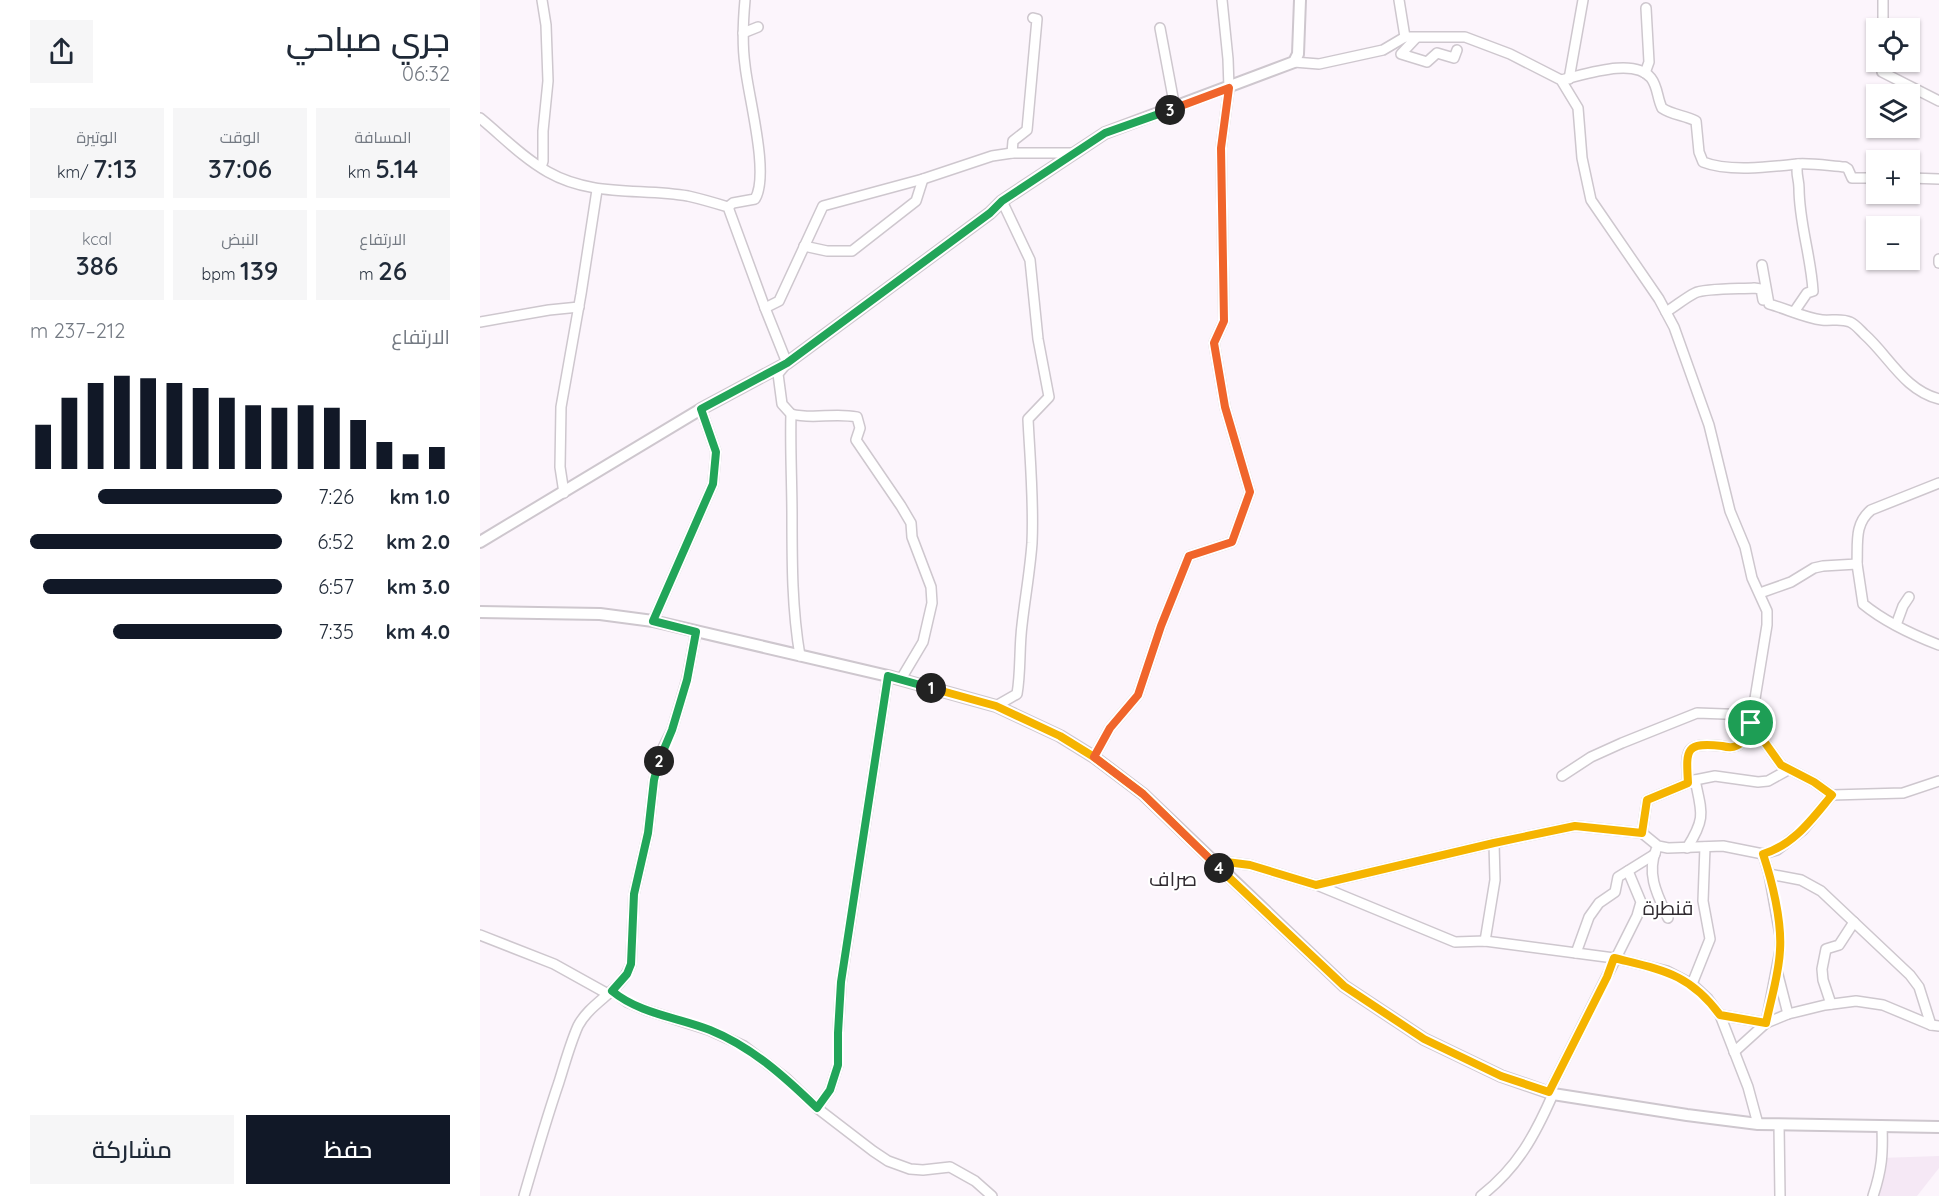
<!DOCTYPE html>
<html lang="ar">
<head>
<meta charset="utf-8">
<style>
  :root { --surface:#fff; --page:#f6f6f7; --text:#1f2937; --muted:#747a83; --accent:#111827 }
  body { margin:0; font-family:Quicksand,Cairo,sans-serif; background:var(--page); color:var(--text); direction:rtl; height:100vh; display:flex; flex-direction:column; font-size:22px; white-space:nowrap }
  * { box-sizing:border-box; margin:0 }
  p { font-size:20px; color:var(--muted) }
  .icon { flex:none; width:33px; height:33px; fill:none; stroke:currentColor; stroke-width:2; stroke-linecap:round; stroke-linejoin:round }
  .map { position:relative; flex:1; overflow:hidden; direction:ltr }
  .panel { display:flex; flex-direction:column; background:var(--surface); width:480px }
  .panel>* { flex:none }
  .buttons { position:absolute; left:1386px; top:18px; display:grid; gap:12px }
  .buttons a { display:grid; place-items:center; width:54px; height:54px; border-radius:0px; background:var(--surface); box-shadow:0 2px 4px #0004; font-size:30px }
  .pin { position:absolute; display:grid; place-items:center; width:51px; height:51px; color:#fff; margin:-26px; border:3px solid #fff; border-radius:50%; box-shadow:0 2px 6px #0007 }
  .km { position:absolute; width:30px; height:30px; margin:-15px; border-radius:50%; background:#222; color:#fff; font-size:16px; line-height:30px; text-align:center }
  .round { display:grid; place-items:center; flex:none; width:63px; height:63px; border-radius:0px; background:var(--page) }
  .summary { display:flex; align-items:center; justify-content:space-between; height:102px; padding:0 30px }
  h1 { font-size:33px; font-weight:600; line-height:45px }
  .metrics { display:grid; grid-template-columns:repeat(3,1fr); gap:9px; height:102px; padding:6px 30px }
  .metrics div { display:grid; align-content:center; border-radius:0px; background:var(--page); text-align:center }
  .metrics b { font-size:26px; font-weight:600 }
  .metrics small { font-size:16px; font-weight:400 }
  .metrics p { font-size:16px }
  .chart { height:168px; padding:12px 30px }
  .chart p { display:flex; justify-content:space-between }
  .chart svg { width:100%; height:108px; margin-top:6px; stroke:var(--accent); stroke-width:6 }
  .button { display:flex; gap:12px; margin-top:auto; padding:12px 30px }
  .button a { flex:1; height:69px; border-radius:0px; background:var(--accent); color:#fff; font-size:24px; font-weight:600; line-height:69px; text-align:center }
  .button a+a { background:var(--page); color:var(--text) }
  ul { padding:0 30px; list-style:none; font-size:20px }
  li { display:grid; grid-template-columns:96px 72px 1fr; align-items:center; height:45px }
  li i { height:15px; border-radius:8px; background:var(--accent) }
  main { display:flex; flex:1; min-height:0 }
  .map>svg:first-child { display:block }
  .built { fill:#f5e8f5 }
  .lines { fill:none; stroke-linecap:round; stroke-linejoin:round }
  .minor-casing { stroke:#cec7ce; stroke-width:12 }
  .major-casing { stroke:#cec7ce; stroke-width:14 }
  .minor { stroke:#fff; stroke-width:9 }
  .major { stroke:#fff; stroke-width:10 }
  .split-1-casing { stroke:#fff; stroke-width:12 }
  .split-2-casing { stroke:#fff; stroke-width:12 }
  .split-3-casing { stroke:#fff; stroke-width:12 }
  .split-4-casing { stroke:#fff; stroke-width:12 }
  .split-5-casing { stroke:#fff; stroke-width:12 }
  .split-1 { stroke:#f5b400; stroke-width:8 }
  .split-2 { stroke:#22a559; stroke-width:8 }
  .split-3 { stroke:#22a559; stroke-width:8 }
  .split-4 { stroke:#f0652b; stroke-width:8 }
  .split-5 { stroke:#f5b400; stroke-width:8 }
  .labels { text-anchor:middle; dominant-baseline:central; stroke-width:4.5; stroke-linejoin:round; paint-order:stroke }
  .quarter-label { font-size:20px; fill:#312b31; stroke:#fff }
</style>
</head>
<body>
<main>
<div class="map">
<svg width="1459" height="1196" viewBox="0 0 1459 1196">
  <rect width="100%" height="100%" fill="#fcf5fc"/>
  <polygon class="built" points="1459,1156 1459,1168 1437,1196 1398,1196 1400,1158"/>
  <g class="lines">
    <g class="minor-casing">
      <g id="minor">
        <polyline points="919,0 925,37"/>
        <polyline points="680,28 695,108"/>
        <polyline points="1403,28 1403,0"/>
        <polyline points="263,33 278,27"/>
        <polyline points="936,38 921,54 947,62 957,53 974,58 977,50"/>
        <polyline points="814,62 839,64 903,50 925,37 985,37 1030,54 1081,80 1098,108 1102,158 1111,200 1179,299 1194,327 1229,425 1250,511 1265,547 1272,578 1287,611 1287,625 1271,723 1301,765 1334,782 1352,795"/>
        <polyline points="1402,62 1402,72 1459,101"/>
        <polyline points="1165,73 1169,62 1166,8"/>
        <polyline points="1089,79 1103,0"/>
        <path d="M 1081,80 C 1104,75 1154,57 1171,78 C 1178,87 1177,98 1182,108 C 1192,115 1204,115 1216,121 L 1219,152 L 1223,162 C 1248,172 1290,167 1317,164 C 1333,163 1350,166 1365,167 L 1368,169 L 1372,178 L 1396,178"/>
        <path d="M 0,118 C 22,136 43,158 68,172 C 112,197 160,188 208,196 C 221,199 235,203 248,207 L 285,308"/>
        <polyline points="532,153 533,141 547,130 557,19 553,18"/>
        <polyline points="61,167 63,161 63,131 68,81 66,25 62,0"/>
        <polyline points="1430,178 1459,179"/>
        <path d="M 248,207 L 253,203 L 275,199 C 290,174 268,96 265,65 C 262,44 263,22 265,0"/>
        <polyline points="324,246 347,251 372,251 436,201 443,179"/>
        <polyline points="1459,259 1459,263"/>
        <path d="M 1282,265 L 1289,304 C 1307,309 1325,318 1342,320 C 1352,321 1361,318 1370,322 C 1375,324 1380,330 1384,334 C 1409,356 1424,390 1459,399"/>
        <path d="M 1186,312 C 1196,306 1205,298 1215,293 C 1225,288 1261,289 1274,288 L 1281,289 L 1283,300"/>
        <path d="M 1314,312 L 1327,293 L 1333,291 C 1331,256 1319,223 1319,188 C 1319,179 1315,172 1318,164"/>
        <polyline points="0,322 69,310 99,307"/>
        <path d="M 311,414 C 335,420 353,412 377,417 L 380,428 L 376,440 L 421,506 L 431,523 L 432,537 L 451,587 L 452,603 L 443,642 L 421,679"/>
        <polyline points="84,493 80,467 81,407 101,294 117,190"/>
        <path d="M 1377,564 L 1383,604 C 1405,622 1433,635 1459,645"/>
        <path d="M 1280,593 L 1311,582 L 1334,568 L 1343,566 L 1377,564 C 1378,543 1374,524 1391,510 L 1459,483"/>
        <polyline points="173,621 233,484 236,452 221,409"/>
        <polyline points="1416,625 1423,606 1429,597"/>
        <path d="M 320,656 C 312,609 312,563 312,516 C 312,482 310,448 311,414 L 302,404 L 298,374 L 307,363 L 285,308 L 299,301 L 343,206 L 443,179 L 512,156 L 532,153 L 593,153"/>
        <path d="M 516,706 L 537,694 C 541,671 539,648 542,625 C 545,598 550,571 552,543 C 554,501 550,460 548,419 L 569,397 L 558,339 L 550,260 L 522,201"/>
        <polyline points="614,757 630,728 658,695 681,626 709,556 752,542 770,492 745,407 734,343 744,321 741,148 749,88 748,59 742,0"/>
        <polyline points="1082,776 1111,757 1142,743 1217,713 1272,715"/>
        <path d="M 1208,783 C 1205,749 1205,742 1242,746 C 1246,747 1252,748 1256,746 C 1265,743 1268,731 1271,723"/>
        <polyline points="1162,833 1167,800 1215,780 1235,776 1278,782 1288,781 1308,770"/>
        <path d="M 1207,848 C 1226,818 1222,813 1215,780"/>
        <path d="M 1176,850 C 1166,875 1178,896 1188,918"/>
        <polyline points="731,860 770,865 836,885 1014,843 1095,826 1162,833 1178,846 1188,848 1243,846 1283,854 1297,850 1323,830 1352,795 1423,793 1459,781"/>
        <polyline points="1289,874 1321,880 1341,891 1430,975 1439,987 1451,1025"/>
        <polyline points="837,885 975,942 1005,941 1134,958 1187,971 1212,984 1228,999 1240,1015 1268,1087 1278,1124"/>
        <polyline points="0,935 74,964 128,994"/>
        <polyline points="1005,941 1015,880 1014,843"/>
        <polyline points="1096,953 1109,917 1119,903 1135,892 1138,877 1175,854"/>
        <polyline points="1297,971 1308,1014"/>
        <polyline points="1212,984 1230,939 1223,901 1225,847"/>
        <polyline points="132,991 147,1002 166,1010 229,1030 264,1046 307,1079 337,1108 393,1151 408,1161 430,1169 443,1170 470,1167 495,1181 512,1196"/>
        <polyline points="1351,1004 1343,980 1342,969 1346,949 1359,945 1374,922"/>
        <polyline points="1240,1015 1286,1023 1308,1014 1345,1005 1376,1001 1403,1005 1451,1025 1459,1026"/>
        <polyline points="1254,1052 1286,1023 1300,951 1300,935 1289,874 1283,854"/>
        <polyline points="1069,1092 1157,916 1161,902 1148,871"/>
        <polyline points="337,1108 350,1090 358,1065 358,1033 361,983 408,676"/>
        <polyline points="1299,1125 1300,1196"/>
        <path d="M 44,1196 C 55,1158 66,1120 79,1082 C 85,1063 90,1044 98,1026 C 111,1001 142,991 151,964 L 154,894 L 168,833 L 174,780 L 182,750 L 192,730 L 207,679 L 216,632"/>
        <path d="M 1001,1196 C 1038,1167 1055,1135 1073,1094"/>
        <path d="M 1393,1196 C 1402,1169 1403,1154 1402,1126"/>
      </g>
    </g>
    <g class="major-casing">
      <g id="major">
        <polyline points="0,542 221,409 307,363 510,213 522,201 625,133 814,62 818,54 820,0"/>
        <polyline points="0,612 120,614 173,621 408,676 516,706 580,736 614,757 663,794 864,986 944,1039 1021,1076 1073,1094 1207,1115 1278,1124 1459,1127"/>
      </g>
    </g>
    <use href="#minor" class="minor"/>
    <use href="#major" class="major"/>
  </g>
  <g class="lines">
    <g class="split-1-casing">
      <path id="split-1" d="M 451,688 L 516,706 L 580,736 L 614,757 L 663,794 L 731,860 L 770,865 L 836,885 L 1014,843 L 1095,826 L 1162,833 L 1167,800 L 1208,783 C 1206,749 1205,742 1242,746 C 1246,747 1252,748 1256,746 C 1265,743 1268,731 1271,723"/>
    </g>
    <g class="split-2-casing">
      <path id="split-2" d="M 179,761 L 174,780 L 168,833 L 154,894 L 151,964 L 147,974 L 132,991 C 160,1014 197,1017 230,1030 C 272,1047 305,1077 337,1108 L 350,1090 L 358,1065 L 358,1033 L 361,982 L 408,676 L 451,688"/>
    </g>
    <g class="split-3-casing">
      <polyline id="split-3" points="179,761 192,730 207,680 216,632 173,621 233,484 236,452 221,409 307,363 510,213 522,201 625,133 690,110"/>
    </g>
    <g class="split-4-casing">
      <polyline id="split-4" points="690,110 749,88 741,148 744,321 734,343 745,407 770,492 752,542 709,556 681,626 658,695 630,728 614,757 663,794 739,868"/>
    </g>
    <g class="split-5-casing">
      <path id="split-5" d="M 739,868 L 864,986 L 944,1039 L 1021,1076 L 1069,1092 L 1127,977 L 1134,958 C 1182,970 1209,973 1240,1015 L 1286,1023 C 1291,999 1299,974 1300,950 C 1302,921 1292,881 1283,854 C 1314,845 1332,819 1352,795 L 1334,782 L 1301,765 L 1271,723"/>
    </g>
    <use href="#split-1" class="split-1"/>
    <use href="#split-2" class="split-2"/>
    <use href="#split-3" class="split-3"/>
    <use href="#split-4" class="split-4"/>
    <use href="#split-5" class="split-5"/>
  </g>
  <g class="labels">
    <g class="quarter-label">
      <text x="693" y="878">صراف</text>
      <text x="1188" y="907">قنطرة</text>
    </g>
  </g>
</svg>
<div class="buttons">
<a><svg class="icon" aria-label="locate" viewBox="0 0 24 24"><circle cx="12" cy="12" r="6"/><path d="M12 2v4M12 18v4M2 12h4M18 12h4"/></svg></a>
<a><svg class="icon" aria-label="layers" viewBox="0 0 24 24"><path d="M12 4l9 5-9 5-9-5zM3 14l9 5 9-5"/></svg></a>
<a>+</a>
<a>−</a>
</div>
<div class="pin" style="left:1271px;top:723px;background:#1e9e55"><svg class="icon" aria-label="arrive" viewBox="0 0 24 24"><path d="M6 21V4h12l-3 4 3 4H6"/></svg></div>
<b class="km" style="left:451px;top:688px">1</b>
<b class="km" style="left:179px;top:761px">2</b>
<b class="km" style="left:690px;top:110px">3</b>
<b class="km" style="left:739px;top:868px">4</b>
</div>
<section class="panel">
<div class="summary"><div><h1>جري صباحي</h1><p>06:32</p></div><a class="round"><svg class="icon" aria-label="share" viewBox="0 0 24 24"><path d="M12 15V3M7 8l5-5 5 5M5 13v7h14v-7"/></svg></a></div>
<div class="metrics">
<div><p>المسافة</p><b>5.14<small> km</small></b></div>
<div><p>الوقت</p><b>37:06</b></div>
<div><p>الوتيرة</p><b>7:13<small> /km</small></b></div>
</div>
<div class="metrics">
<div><p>الارتفاع</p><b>26<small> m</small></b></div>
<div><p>النبض</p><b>139<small> bpm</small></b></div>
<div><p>kcal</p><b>386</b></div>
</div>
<div class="chart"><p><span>الارتفاع</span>212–237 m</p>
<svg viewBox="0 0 160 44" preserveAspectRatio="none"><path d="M5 44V26M15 44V15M25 44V9M35 44V6M45 44V7M55 44V9M65 44V11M75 44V15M85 44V18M95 44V19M105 44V18M115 44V19M125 44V24M135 44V33M145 44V38M155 44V35"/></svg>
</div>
<ul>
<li><b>1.0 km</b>7:26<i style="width:73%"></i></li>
<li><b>2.0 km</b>6:52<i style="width:100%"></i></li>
<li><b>3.0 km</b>6:57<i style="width:95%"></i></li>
<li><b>4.0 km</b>7:35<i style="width:67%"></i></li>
</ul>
<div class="button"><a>حفظ</a><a>مشاركة</a></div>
</section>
</main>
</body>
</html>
